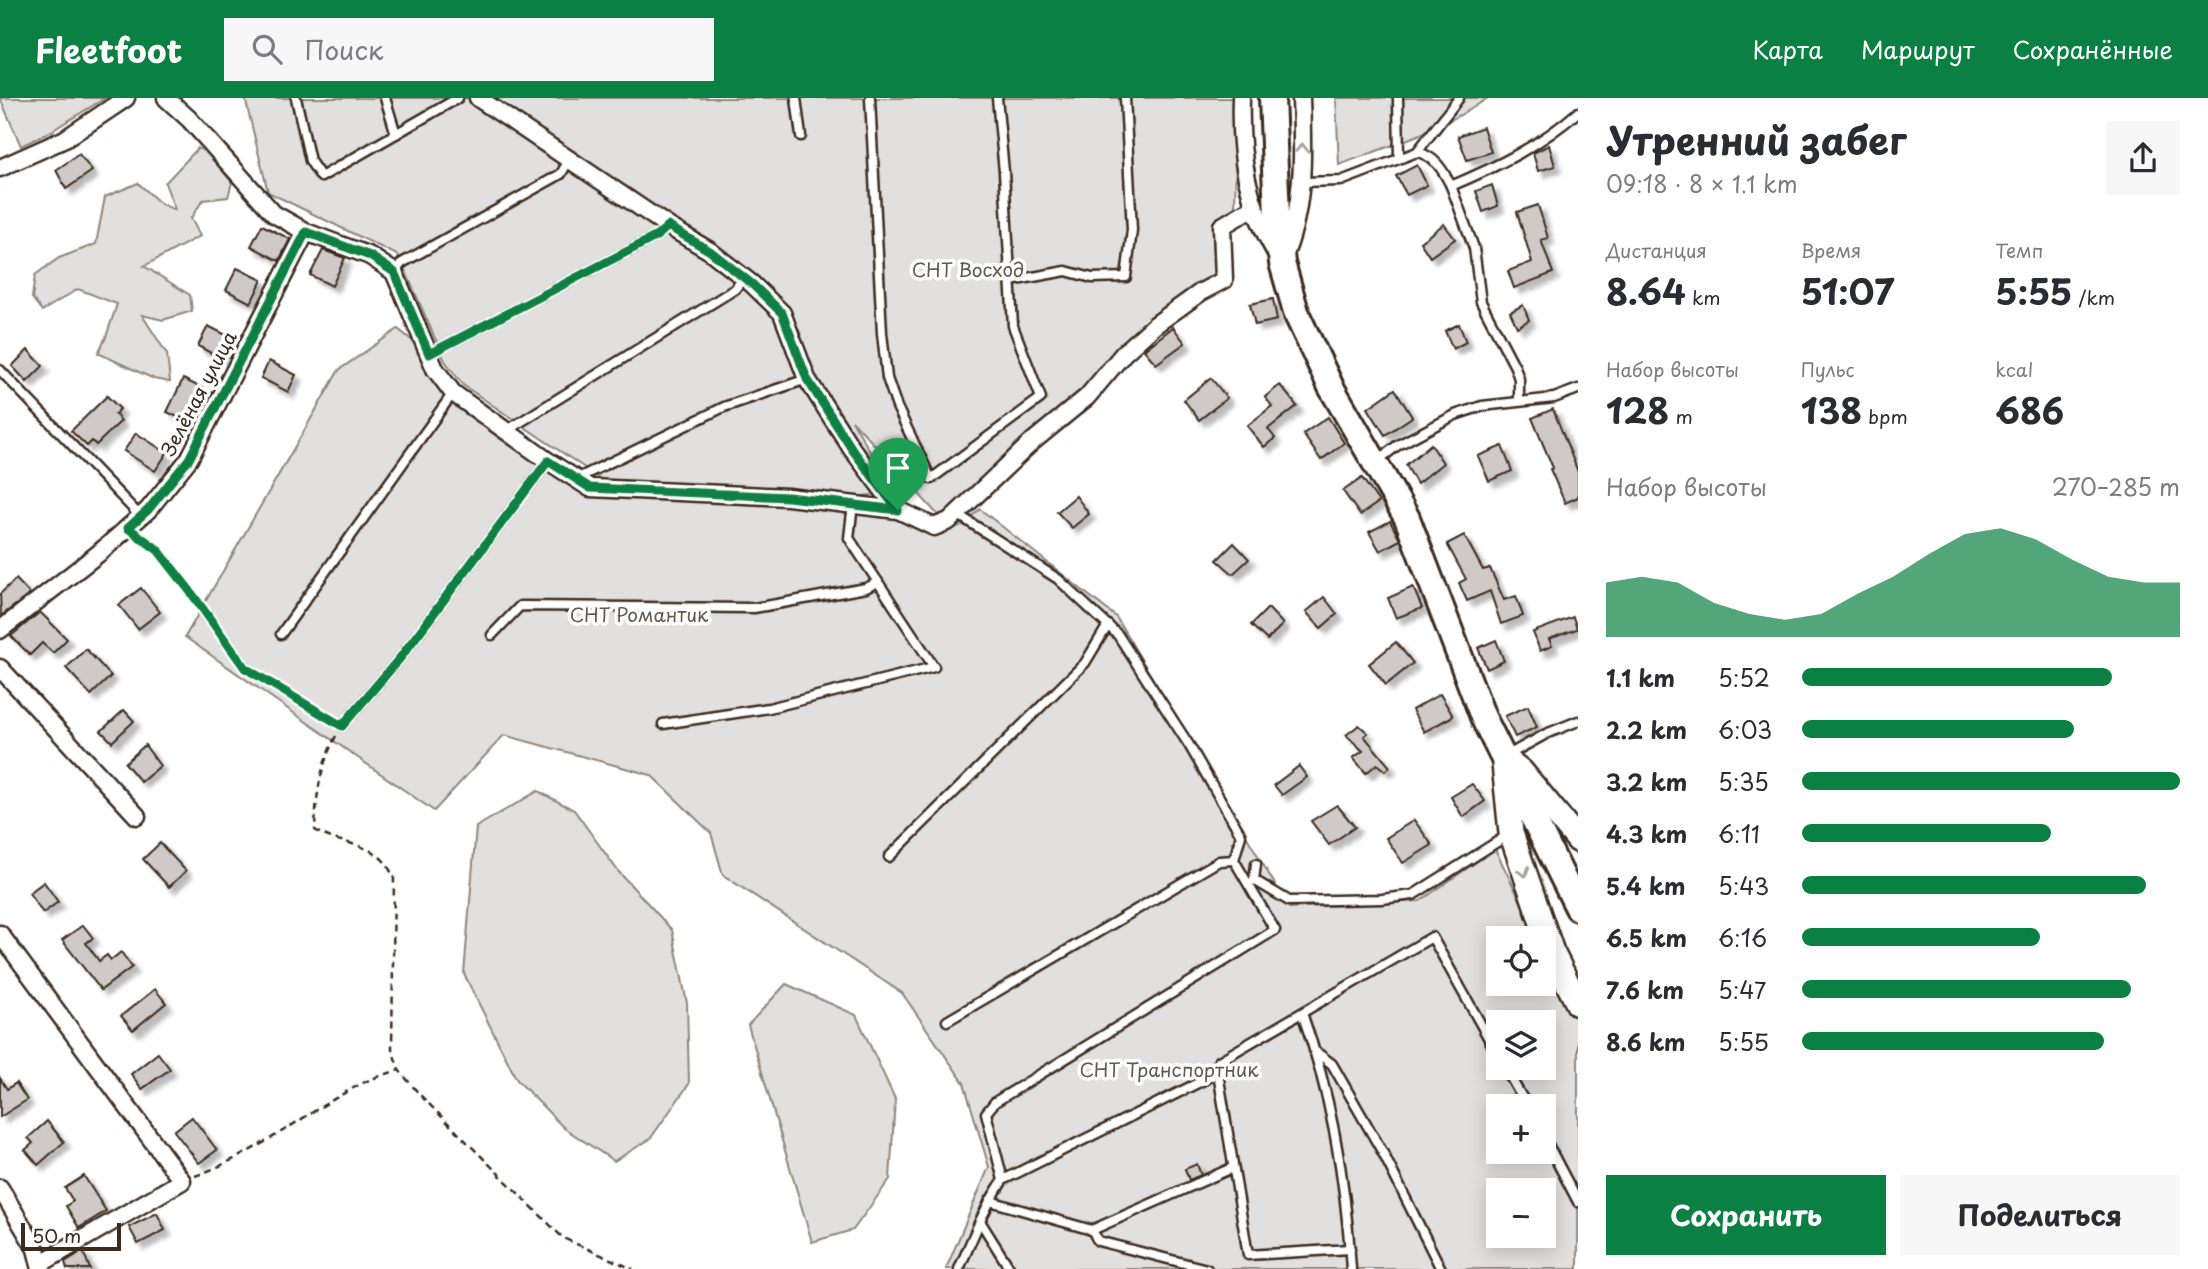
<!DOCTYPE html>
<html lang="ru">
<head>
<meta charset="utf-8">
<style>
  :root { --surface:#fff; --page:#f7f7f7; --text:#2b2b33; --muted:#7c7c81; --accent:#0b8043 }
  body { margin:0; font-family:"Playpen Sans",sans-serif; background:var(--page); color:var(--text); height:100vh; display:flex; flex-direction:column; font-size:26px; white-space:nowrap }
  * { box-sizing:border-box; margin:0 }
  p { font-size:23px; color:var(--muted) }
  .icon { flex:none; width:38px; height:38px; fill:none; stroke:currentColor; stroke-width:2; stroke-linecap:round; stroke-linejoin:round }
  .map { position:relative; flex:1; overflow:hidden }
  .side { display:flex; flex-direction:column; background:var(--surface); width:630px }
  .side>* { flex:none }
  .controls { position:absolute; left:1486px; top:828px; display:grid; gap:14px }
  .controls a { display:grid; place-items:center; width:70px; height:70px; border-radius:0px; background:var(--surface); box-shadow:0 4px 18px #0003; font-size:35px }
  .scale { position:absolute; left:21px; bottom:18px; width:100px; box-sizing:border-box; padding-left:7px; border:4px solid #3b2a1e; border-top:0; font-size:19px; line-height:24px; white-space:nowrap; color:#3b2a1e; -webkit-text-stroke:5px #fff; paint-order:stroke }
  .pin { position:absolute; display:grid; place-items:center; width:60px; height:60px; color:#fff; margin:-72px -30px; border-radius:50% 50% 50% 0; rotate:-45deg; box-shadow:0 0 7px #0007 }
  .pin .icon { rotate:45deg }
  .round { display:grid; place-items:center; flex:none; width:74px; height:74px; border-radius:0px; background:var(--page) }
  .summary { display:flex; align-items:center; justify-content:space-between; height:119px; padding:0 28px }
  h1 { font-size:38px; font-weight:700; line-height:52px }
  .figures { display:grid; grid-template-columns:repeat(3,1fr); gap:10px; height:119px; padding:7px 28px }
  .figures div { display:grid; align-content:center }
  .figures b { font-size:35px; font-weight:700 }
  .figures small { font-size:19px; font-weight:400 }
  .figures p { font-size:19px }
  .chart { height:196px; padding:14px 28px }
  .chart p { display:flex; justify-content:space-between }
  .chart svg { width:100%; height:126px; margin-top:7px; fill:var(--accent); opacity:.7 }
  .button { display:flex; gap:14px; margin-top:auto; padding:14px 28px }
  .button a { flex:1; height:80px; border-radius:0px; background:var(--accent); color:#fff; font-size:28px; font-weight:700; line-height:80px; text-align:center }
  .button a+a { background:var(--page); color:var(--text) }
  ul { padding:0 28px; list-style:none; font-size:23px }
  li { display:grid; grid-template-columns:112px 84px 1fr; align-items:center; height:52px }
  li i { height:18px; border-radius:9px; background:var(--accent) }
  header { display:flex; align-items:center; gap:42px; box-sizing:border-box; height:98px; padding:0 35px; background:var(--accent); color:#fff }
  header strong { font-size:33px }
  nav { display:flex; gap:38px; margin-inline-start:auto; font-size:24px }
  .search { width:490px; height:63px; background:var(--page); display:flex; align-items:center; gap:18px; box-sizing:border-box; padding:0 24px; border-radius:0px; color:var(--muted); font-size:26px }
  main { display:flex; flex:1; min-height:0 }
  .map>svg:first-child { display:block }
  .green { fill:#e2e0de; stroke:#8e857e; stroke-width:2; fill-rule:evenodd }
  .building { fill:#cfcac7; stroke:#3b2a1e; stroke-width:2; filter:url(#shadow) }
  .lines { fill:none; stroke-linecap:round; stroke-linejoin:round }
  .lane-casing { stroke:#3b2a1e; stroke-width:13 }
  .street-casing { stroke:#3b2a1e; stroke-width:21 }
  .secondary-casing { stroke:#3b2a1e; stroke-width:28 }
  .primary-casing { stroke:#3b2a1e; stroke-width:30 }
  .path { stroke:#3b2a1e; stroke-width:2.5; stroke-dasharray:7 5; stroke-linecap:butt }
  .lane { stroke:#fff; stroke-width:8 }
  .street { stroke:#fff; stroke-width:16 }
  .secondary { stroke:#fff; stroke-width:23 }
  .primary { stroke:#fff; stroke-width:24 }
  .oneway { stroke:#a79f9a }
  .route-casing { stroke:#fff; stroke-width:14 }
  .route { stroke:#0b8043; stroke-width:9 }
  .labels { text-anchor:middle; dominant-baseline:central; stroke-width:7; stroke-linejoin:round; paint-order:stroke }
  .park-label { font-size:19px; fill:#65584e; stroke:#fff }
  .street-label { font-size:19px; fill:#3b2a1e; stroke:#fff }
</style>
</head>
<body>
<header>
<strong>Fleetfoot</strong>
<div class="search"><svg class="icon" aria-label="search" viewBox="0 0 24 24"><circle cx="10" cy="10" r="6"/><path d="M15 15l6 6"/></svg>Поиск</div>
<nav><a>Карта</a><a>Маршрут</a><a>Сохранённые</a></nav>
</header>
<main>
<div class="map">
<svg width="1578" height="1171" viewBox="0 0 1578 1171">
  <defs>
    <filter id="shadow"><feDropShadow dx="6" dy="6" stdDeviation="2" flood-color="#0004"/></filter>
  </defs>
  <rect width="100%" height="100%" fill="#fff"/>
  <filter id="ink" filterUnits="userSpaceOnUse"><feTurbulence type="fractalNoise" baseFrequency=".0143" numOctaves="2"/><feDisplacementMap in="SourceGraphic" scale="14" xChannelSelector="R" yChannelSelector="G"/><feConvolveMatrix kernelMatrix="1 2 1 2 8 2 1 2 1" color-interpolation-filters="sRGB"/></filter>
  <g filter="url(#ink)">
    <g class="green">
      <polygon points="0,0 105,0 48,35 21,48"/>
      <polygon points="245,0 1237,0 1235,114 1227,120 1224,117 1227,167 1137,238 1076,303 953,412 938,417 852,322 893,394 855,399 604,383 463,287 445,263 399,158 268,94"/>
      <path d="M 1336,0 L 1488,0 C 1441,32 1392,47 1339,67 Z"/>
      <polygon points="198,50 209,56 232,84 228,99 203,102 191,120 200,138 144,168 190,197 192,213 163,222 142,217 167,256 170,284 154,281 98,255 106,239 117,206 78,191 42,213 32,200 35,177 59,160 96,146 105,99 138,85 161,106 175,112 165,85"/>
      <path d="M 398,231 L 420,249 L 439,290 L 469,315 L 586,395 L 863,413 L 893,418 L 932,436 L 962,427 L 980,411 L 1116,519 L 1289,810 L 1420,803 L 1495,751 L 1539,840 L 1498,840 L 1498,886 L 1544,886 L 1544,849 L 1578,919 L 1578,1171 L 946,1171 L 989,1069 L 964,985 L 902,895 L 723,777 L 711,735 L 651,677 L 504,637 L 434,713 L 185,539 L 339,272 ZM 1498,924 L 1544,924 L 1544,970 L 1498,970 ZM 1498,1008 L 1544,1008 L 1544,1054 L 1498,1054 ZM 1498,1092 L 1544,1092 L 1544,1138 L 1498,1138 Z"/>
      <polygon points="538,693 574,712 618,773 672,832 687,905 689,986 650,1041 614,1063 564,1030 517,982 464,876 476,729"/>
      <polygon points="786,886 856,917 895,1001 890,1081 853,1132 812,1144 748,927"/>
    </g>
    <g class="building">
      <polygon points="1483,29 1491,54 1467,62 1458,38"/>
      <polygon points="1549,47 1555,68 1538,73 1533,55"/>
      <polygon points="79,56 92,73 66,91 56,72"/>
      <polygon points="1417,67 1427,87 1407,97 1396,78"/>
      <polygon points="1492,87 1498,108 1483,114 1476,93"/>
      <polygon points="1538,107 1548,140 1541,142 1553,175 1514,190 1508,173 1532,164 1517,114"/>
      <polygon points="1444,126 1455,141 1430,159 1420,144"/>
      <polygon points="262,127 290,141 279,163 251,148"/>
      <polygon points="323,152 345,160 332,188 310,177"/>
      <polygon points="237,170 262,182 251,205 226,192"/>
      <polygon points="1273,201 1277,222 1255,227 1250,206"/>
      <polygon points="1523,207 1529,222 1517,229 1510,214"/>
      <polygon points="1459,226 1466,244 1453,251 1445,233"/>
      <polygon points="208,228 232,240 222,261 198,248"/>
      <polygon points="1173,229 1185,245 1156,266 1144,252"/>
      <polygon points="28,252 43,268 27,284 12,268"/>
      <polygon points="269,263 296,277 288,294 261,280"/>
      <polygon points="1211,280 1227,300 1199,322 1184,302"/>
      <polygon points="183,281 206,292 190,325 167,314"/>
      <polygon points="1280,287 1297,308 1268,331 1275,340 1264,349 1247,328 1272,308 1265,299"/>
      <polygon points="1395,291 1412,319 1385,337 1368,310"/>
      <polygon points="107,298 120,311 115,316 121,323 96,347 92,343 87,348 71,333"/>
      <polygon points="1553,311 1578,374 1578,399 1565,405 1550,371 1553,370 1532,320"/>
      <polygon points="1328,319 1344,345 1321,362 1303,336"/>
      <polygon points="136,335 167,355 155,373 124,353"/>
      <polygon points="1431,346 1443,365 1417,386 1406,367"/>
      <polygon points="1502,348 1512,373 1489,383 1478,358"/>
      <polygon points="1362,380 1379,404 1360,417 1343,393"/>
      <polygon points="1076,398 1089,416 1072,430 1057,414"/>
      <polygon points="1390,423 1400,442 1380,453 1369,434"/>
      <polygon points="1464,437 1483,472 1490,470 1504,502 1516,498 1523,518 1501,526 1490,493 1467,503 1459,485 1466,481 1447,446"/>
      <polygon points="1234,445 1249,461 1233,476 1217,462"/>
      <polygon points="16,481 30,496 1,518 0,496"/>
      <polygon points="1413,489 1422,510 1396,520 1388,500"/>
      <polygon points="141,490 160,514 138,531 119,507"/>
      <polygon points="1324,499 1337,516 1321,530 1306,514"/>
      <polygon points="1268,510 1283,526 1267,542 1251,527"/>
      <polygon points="40,514 67,541 53,555 42,545 30,557 11,538"/>
      <polygon points="1573,519 1577,531 1549,541 1552,548 1540,553 1533,534"/>
      <polygon points="1496,542 1504,563 1487,571 1478,550"/>
      <polygon points="1396,544 1413,565 1386,587 1369,566"/>
      <polygon points="86,551 111,578 91,597 66,570"/>
      <polygon points="1440,596 1453,618 1424,634 1412,612"/>
      <polygon points="1528,608 1537,629 1515,639 1505,618"/>
      <polygon points="124,612 134,623 112,644 101,633"/>
      <polygon points="1359,627 1368,635 1364,638 1390,669 1385,673 1377,666 1366,675 1353,660 1363,653 1346,637"/>
      <polygon points="145,647 160,668 141,684 125,665"/>
      <polygon points="1299,668 1307,679 1282,697 1274,687"/>
      <polygon points="1472,686 1485,703 1463,719 1451,699"/>
      <polygon points="1337,707 1355,729 1329,747 1311,723"/>
      <polygon points="1414,722 1432,747 1403,765 1386,740"/>
      <polygon points="160,745 186,773 169,789 143,761"/>
      <polygon points="44,784 58,804 43,815 29,795"/>
      <polygon points="83,827 93,840 86,845 99,863 107,857 111,862 121,854 132,869 101,892 62,842"/>
      <polygon points="155,891 166,905 133,932 121,918"/>
      <polygon points="158,955 170,971 142,991 131,976"/>
      <polygon points="0,980 7,991 16,985 27,1002 0,1019"/>
      <polygon points="192,1019 217,1052 199,1065 174,1033"/>
      <polygon points="47,1023 64,1044 38,1067 25,1052 33,1045 28,1040"/>
      <polygon points="1197,1066 1201,1077 1189,1082 1185,1071"/>
      <polygon points="84,1078 106,1113 79,1130 66,1108 73,1103 65,1090"/>
      <polygon points="157,1115 165,1132 138,1146 129,1129"/>
      <polygon points="83,1153 90,1171 67,1171 65,1164"/>
    </g>
    <g class="lines">
      <g class="lane-casing">
        <g id="lane">
          <polyline points="296,0 310,63 321,79 458,0"/>
          <polyline points="385,0 396,36"/>
          <polyline points="796,0 801,38"/>
          <polyline points="870,0 882,235 887,280 897,309 931,381 1041,300 1013,228 1004,74 997,0"/>
          <polyline points="1398,0 1399,60"/>
          <polyline points="1417,54 1459,0"/>
          <path d="M 1301,84 L 1341,83 L 1417,54 C 1435,58 1443,72 1451,88 C 1496,69 1541,47 1578,14"/>
          <polyline points="1451,88 1474,150 1481,204 1515,269 1519,281 1519,303"/>
          <polyline points="394,174 402,165 561,76 569,62"/>
          <polyline points="1011,183 1066,173 1092,180 1126,179 1132,132 1125,0"/>
          <polyline points="429,256 657,138 668,128"/>
          <polyline points="0,272 141,419"/>
          <polyline points="506,333 735,191 744,179"/>
          <polyline points="1377,363 1398,347 1455,317 1482,308 1554,300 1578,291"/>
          <polyline points="576,381 724,309 807,281"/>
          <polyline points="957,416 1058,481 1118,537 1189,647 1241,737 1234,762 1275,832 995,1004 986,1015 1003,1082"/>
          <polyline points="281,536 453,295"/>
          <polyline points="492,537 520,508 754,510 866,490 878,484"/>
          <polyline points="663,626 769,610 934,569 849,440 853,406"/>
          <polyline points="342,628 400,560 548,363"/>
          <polyline points="1506,658 1546,636 1578,623"/>
          <polyline points="889,759 1085,565 1108,527"/>
          <polyline points="1256,766 1254,782 1289,803 1382,801 1413,797 1508,737"/>
          <path d="M 1302,915 C 1331,996 1346,1085 1351,1171"/>
          <polyline points="947,923 1219,763 1234,762"/>
          <polyline points="1316,954 1332,966 1383,1055 1441,1171"/>
          <polyline points="1505,970 1527,1008"/>
          <polyline points="1218,975 1248,1157 1350,1151"/>
          <polyline points="1544,1039 1578,1104"/>
          <polyline points="1232,1070 1092,1132 990,1103 1003,1082 1218,975 1219,963 1432,839 1498,957"/>
          <polyline points="990,1103 980,1123 1010,1171"/>
          <polyline points="1092,1132 1098,1143 1207,1171"/>
          <polyline points="959,1171 980,1123"/>
        </g>
      </g>
      <g class="street-casing">
        <g id="street">
          <polyline points="166,0 189,21 274,116 306,134 370,158 394,174 435,271 453,295 548,363 590,390 788,399 898,412 934,429 949,423 1032,344 1087,299 1124,255 1155,227 1201,194 1224,182 1222,128 1254,109"/>
          <polyline points="478,0 668,128 710,153 752,186 782,215 807,281 852,351 898,412"/>
          <path d="M 1241,0 C 1239,57 1247,107 1277,157"/>
          <polyline points="0,70 65,41 126,0"/>
          <path d="M 1285,156 C 1305,106 1303,52 1301,0"/>
          <polyline points="0,532 99,455 148,412 189,361 306,134"/>
          <polyline points="0,570 137,718"/>
          <polyline points="0,836 182,1083 40,1166"/>
          <polyline points="0,1090 36,1151 41,1171"/>
        </g>
      </g>
      <g class="secondary-casing">
        <g id="secondary">
          <polyline points="1503,659 1521,673 1578,742"/>
          <polyline points="1504,666 1511,735 1552,854 1578,906"/>
        </g>
      </g>
      <g class="primary-casing">
        <polyline id="primary" points="1272,0 1277,118 1282,165 1297,217 1331,289 1407,420 1483,619 1578,810"/>
      </g>
      <g class="path">
        <polyline points="139,438 158,452 190,493 245,570 333,623"/>
        <path d="M 336,638 C 320,668 316,698 315,732 C 335,746 362,743 381,760 C 387,765 390,773 394,779 L 392,951 L 399,972 L 420,997 L 563,1140 L 633,1171"/>
        <path d="M 195,1078 C 257,1056 306,1014 363,985 C 374,979 387,976 399,972"/>
      </g>
      <use href="#lane" class="lane"/>
      <use href="#street" class="street"/>
      <use href="#secondary" class="secondary"/>
      <use href="#primary" class="primary"/>
    </g>
    <defs><path id="oneway-chevron" d="M-2-3.5L2.5 0L-2 3.5" fill="none" stroke-width="1.6" stroke-linecap="round" stroke-linejoin="round" transform="scale(1.75)"/></defs>
    <g class="oneway">
      <use href="#oneway-chevron" transform="translate(1302 50) rotate(-90)"/>
      <use href="#oneway-chevron" transform="translate(1524 774) rotate(72)"/>
    </g>
  </g>
  <g class="lines" filter="url(#ink)">
    <g class="route-casing">
      <polygon id="route" points="668,128 710,153 752,186 782,215 807,281 852,351 898,412 788,399 590,390 548,363 400,560 342,628 245,570 190,493 158,452 128,430 148,412 189,361 306,134 370,158 394,174 429,256 657,138"/>
    </g>
    <use href="#route" class="route"/>
  </g>
  <g class="labels">
    <g class="park-label">
      <text x="968" y="171">СНТ Восход</text>
      <text x="639" y="516">СНТ Романтик</text>
      <text x="1169" y="971">СНТ Транспортник</text>
    </g>
    <g class="street-label">
      <text transform="translate(198 295) rotate(-62)">Зелёная улица</text>
    </g>
  </g>
</svg>
<div class="controls">
<a><svg class="icon" aria-label="locate" viewBox="0 0 24 24"><circle cx="12" cy="12" r="6"/><path d="M12 2v4M12 18v4M2 12h4M18 12h4"/></svg></a>
<a><svg class="icon" aria-label="layers" viewBox="0 0 24 24"><path d="M12 4l9 5-9 5-9-5zM3 14l9 5 9-5"/></svg></a>
<a>+</a>
<a>−</a>
</div>
<div class="scale">50 m</div>
<div class="pin" style="left:898px;top:412px;background:#1e9e55"><svg class="icon" aria-label="arrive" viewBox="0 0 24 24"><path d="M6 21V4h12l-3 4 3 4H6"/></svg></div>
</div>
<section class="side">
<div class="summary"><div><h1>Утренний забег</h1><p>09:18 · 8 × 1.1 km</p></div><a class="round"><svg class="icon" aria-label="share" viewBox="0 0 24 24"><path d="M12 15V3M7 8l5-5 5 5M5 13v7h14v-7"/></svg></a></div>
<div class="figures">
<div><p>Дистанция</p><b>8.64<small> km</small></b></div>
<div><p>Время</p><b>51:07</b></div>
<div><p>Темп</p><b>5:55<small> /km</small></b></div>
</div>
<div class="figures">
<div><p>Набор высоты</p><b>128<small> m</small></b></div>
<div><p>Пульс</p><b>138<small> bpm</small></b></div>
<div><p>kcal</p><b>686</b></div>
</div>
<div class="chart"><p><span>Набор высоты</span>270–285 m</p>
<svg viewBox="0 0 160 44" preserveAspectRatio="none"><path d="M0 44V25L10 23L20 25L30 32L40 36L50 38L60 36L70 29L80 23L90 15L100 8L110 6L120 10L130 17L140 23L150 25L160 25V44z"/></svg>
</div>
<ul>
<li><b>1.1 km</b>5:52<i style="width:82%"></i></li>
<li><b>2.2 km</b>6:03<i style="width:72%"></i></li>
<li><b>3.2 km</b>5:35<i style="width:100%"></i></li>
<li><b>4.3 km</b>6:11<i style="width:66%"></i></li>
<li><b>5.4 km</b>5:43<i style="width:91%"></i></li>
<li><b>6.5 km</b>6:16<i style="width:63%"></i></li>
<li><b>7.6 km</b>5:47<i style="width:87%"></i></li>
<li><b>8.6 km</b>5:55<i style="width:80%"></i></li>
</ul>
<div class="button"><a>Сохранить</a><a>Поделиться</a></div>
</section>
</main>
</body>
</html>
